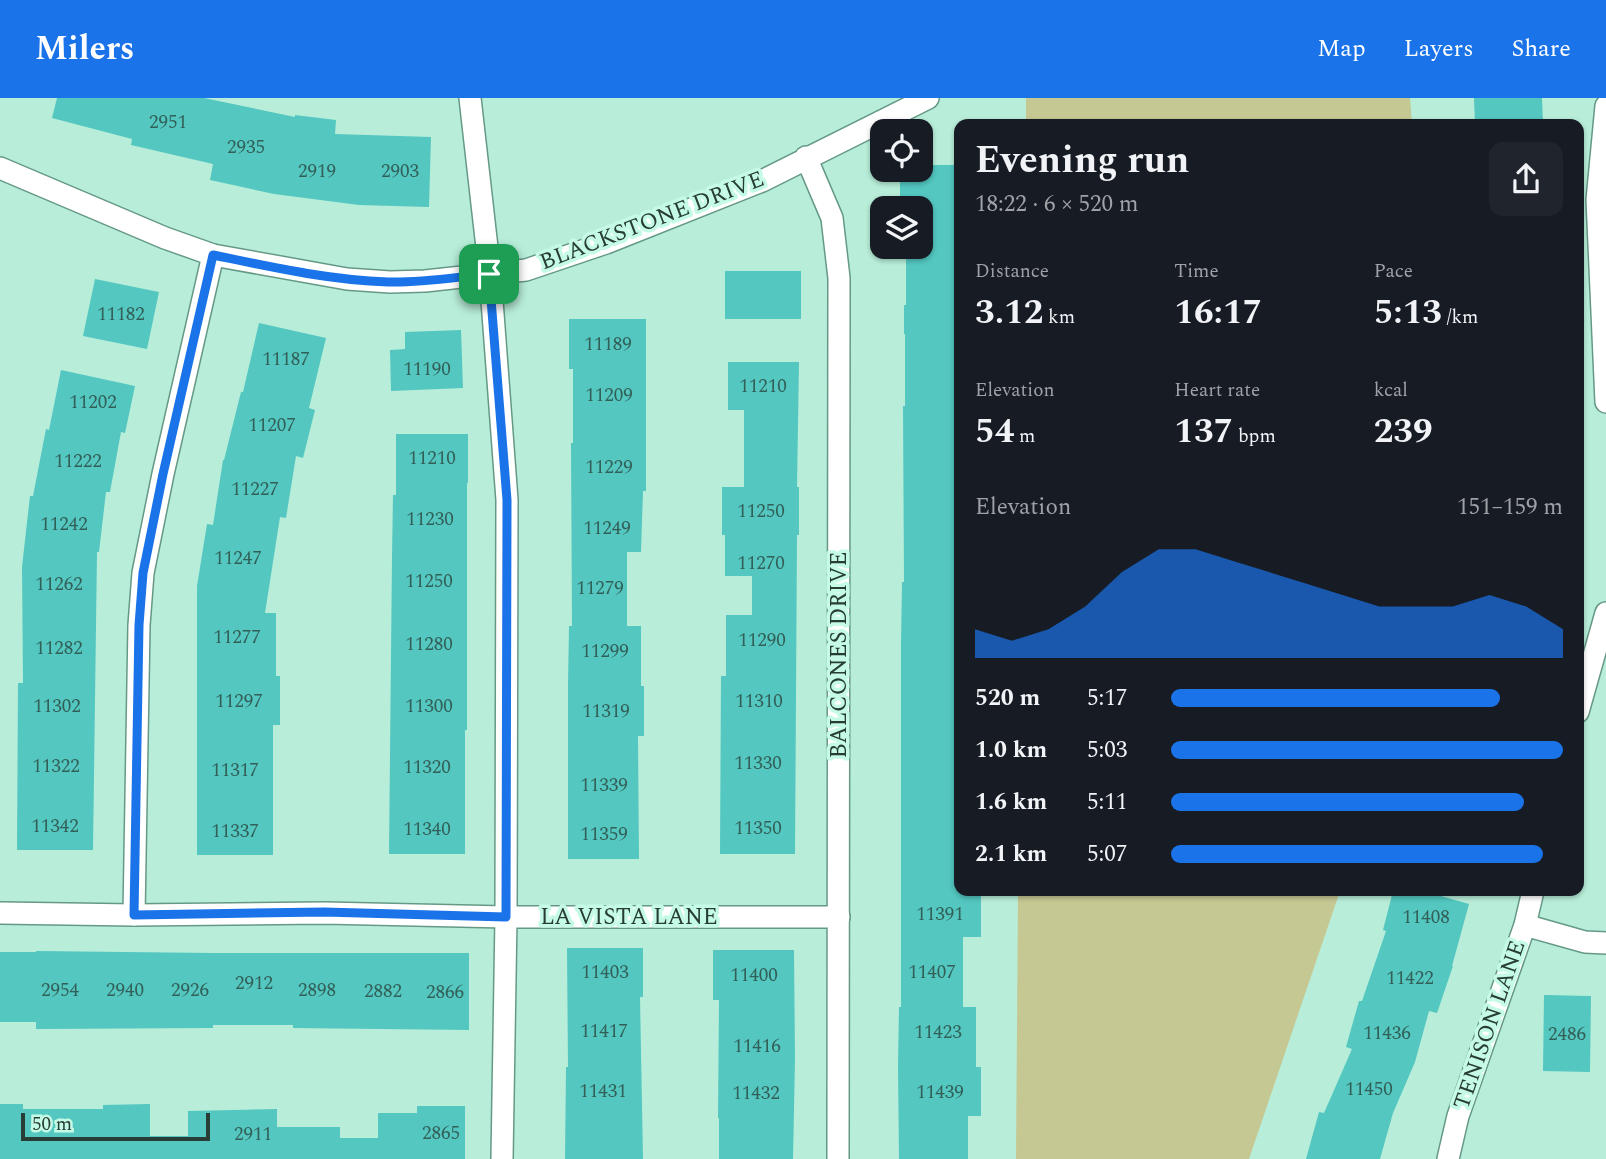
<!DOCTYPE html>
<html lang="en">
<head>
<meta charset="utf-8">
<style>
  :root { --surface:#171b24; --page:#20242c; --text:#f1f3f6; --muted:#9ea1a6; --accent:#1a73e8 }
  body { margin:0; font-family:Spectral,serif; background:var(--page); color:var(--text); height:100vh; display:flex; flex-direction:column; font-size:26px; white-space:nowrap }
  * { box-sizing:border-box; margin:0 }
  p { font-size:23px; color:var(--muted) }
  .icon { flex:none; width:38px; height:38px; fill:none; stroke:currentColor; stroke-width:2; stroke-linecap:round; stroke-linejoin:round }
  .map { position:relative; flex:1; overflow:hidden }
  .side { position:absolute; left:954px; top:21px; width:630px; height:777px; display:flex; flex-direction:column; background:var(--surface); border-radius:14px; box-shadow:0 2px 5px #0004 }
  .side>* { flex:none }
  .tools { position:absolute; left:870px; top:21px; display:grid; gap:14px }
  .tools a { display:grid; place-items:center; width:63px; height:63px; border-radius:14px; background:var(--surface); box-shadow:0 2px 5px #0004; font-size:35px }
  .scale { position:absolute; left:21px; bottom:18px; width:189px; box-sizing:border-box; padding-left:7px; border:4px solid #273d35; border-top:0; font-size:19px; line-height:24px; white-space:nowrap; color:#273d35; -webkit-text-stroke:5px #c5fbe6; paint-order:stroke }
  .pin { position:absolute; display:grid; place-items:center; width:60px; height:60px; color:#fff; margin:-30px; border-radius:14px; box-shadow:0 4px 10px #0006 }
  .round { display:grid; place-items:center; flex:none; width:74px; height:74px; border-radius:14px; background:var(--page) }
  .headline { display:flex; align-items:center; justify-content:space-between; height:119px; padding:0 21px }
  h1 { font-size:38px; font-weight:700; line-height:52px }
  .metrics { display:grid; grid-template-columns:repeat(3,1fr); gap:10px; height:119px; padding:7px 21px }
  .metrics div { display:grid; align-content:center }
  .metrics b { font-size:35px; font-weight:700 }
  .metrics small { font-size:19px; font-weight:400 }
  .metrics p { font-size:19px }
  .chart { height:196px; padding:14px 21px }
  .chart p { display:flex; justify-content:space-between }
  .chart svg { width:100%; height:126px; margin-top:7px; fill:var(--accent); opacity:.7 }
  ul { padding:0 21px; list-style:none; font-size:23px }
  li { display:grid; grid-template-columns:112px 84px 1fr; align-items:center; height:52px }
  li i { height:18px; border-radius:9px; background:var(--accent) }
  header { display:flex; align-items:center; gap:42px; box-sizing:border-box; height:98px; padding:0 35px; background:var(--accent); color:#fff }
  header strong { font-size:33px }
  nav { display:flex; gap:38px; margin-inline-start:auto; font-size:24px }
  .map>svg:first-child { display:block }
  .green { fill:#c6c893 }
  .building { fill:#53c7c0 }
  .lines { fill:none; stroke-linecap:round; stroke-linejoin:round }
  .street-casing { stroke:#659986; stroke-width:24 }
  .street { stroke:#fff; stroke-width:21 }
  .route-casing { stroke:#fff; stroke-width:14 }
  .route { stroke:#1a73e8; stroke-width:9 }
  .labels { text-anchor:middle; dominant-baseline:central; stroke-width:7; stroke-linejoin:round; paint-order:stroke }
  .number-label { font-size:19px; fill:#326058 }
  .street-label { font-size:23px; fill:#273d35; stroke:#c5fbe6 }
</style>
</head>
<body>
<header>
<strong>Milers</strong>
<nav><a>Map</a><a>Layers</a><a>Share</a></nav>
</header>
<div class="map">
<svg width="1606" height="1061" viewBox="0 0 1606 1061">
  <rect width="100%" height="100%" fill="#b8eed9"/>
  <g class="green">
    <polygon points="1026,0 1410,0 1412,26 1026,26"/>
    <polygon points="1018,793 1340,793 1249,1061 1016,1061"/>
  </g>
  <g class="building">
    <polygon points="57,0 204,0 295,19 295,17 336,22 335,36 431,39 429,109 359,107 274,96 210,82 213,66 131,47 132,41 52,20"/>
    <polygon points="1474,0 1542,0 1543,26 1475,26"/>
    <polygon points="920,67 959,67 959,793 981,793 981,839 963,839 963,909 976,909 976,969 981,969 981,1018 968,1018 968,1061 899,1061 898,969 899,909 901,909 901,545 902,484 904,484 903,308 905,308 905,236 904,236 904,207 906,207 906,149 920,149 920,110 900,110 900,72 920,72"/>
    <rect x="725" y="173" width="76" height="48"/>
    <polygon points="95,181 159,194 147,251 83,238"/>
    <polygon points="569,221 646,221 646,393 643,393 641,454 627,454 627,528 641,528 641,588 644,588 644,638 638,638 639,761 568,761 568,588 569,528 572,528 571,345 573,345 573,271 569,271"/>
    <polygon points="259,225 326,240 309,310 315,312 303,360 296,358 286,420 280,419 265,515 276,515 276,578 280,578 280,627 273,627 273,757 197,757 197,488 207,426 213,427 223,362 224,362 241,294 243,294"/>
    <polygon points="461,232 463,290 391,293 390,252 405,251 405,234"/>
    <polygon points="728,264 799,264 797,389 799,389 799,437 797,437 795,756 720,756 721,578 726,578 726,517 752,517 752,478 725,478 725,437 722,437 722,389 744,389 744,312 728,312"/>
    <polygon points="61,272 135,288 125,335 121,334 110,394 106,394 99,454 97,454 93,752 17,752 18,585 23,585 22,469 30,398 33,398 46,331 49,332"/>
    <polygon points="396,336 468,336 468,385 467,385 467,632 465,632 465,756 389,756 392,459 393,397 396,397"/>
    <polygon points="1393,793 1423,793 1469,806 1452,868 1453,868 1437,915 1429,913 1415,964 1393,1015 1380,1061 1306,1061 1319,1014 1324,1015 1352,951 1346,949 1359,903 1362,903 1386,833 1383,832"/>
    <polygon points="567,850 643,850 643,899 640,899 643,1061 565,1061 566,969 568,969"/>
    <polygon points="713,852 794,852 795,961 793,1061 719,1061 719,1020 718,1020 719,902 713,902"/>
    <polygon points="36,853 213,855 469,855 469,932 293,930 293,927 213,927 213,930 36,931 36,924 0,924 0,854 36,854"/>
    <polygon points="1544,897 1591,898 1590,974 1543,973"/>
    <polygon points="0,1006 23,1006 23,1011 103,1011 103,1007 150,1006 150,1038 188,1038 188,1013 277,1011 277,1029 340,1029 340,1040 378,1040 378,1015 417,1015 417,1008 465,1008 465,1061 0,1061"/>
  </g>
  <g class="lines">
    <g class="street-casing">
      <g id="street">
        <polyline points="470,0 490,176 507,402 506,819 502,1061"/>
        <polyline points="1606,8 1597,102 1606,304"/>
        <polyline points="806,59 832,120 839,180 838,1061"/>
        <polyline points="0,70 165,140 213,157 347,181 390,184 425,183 526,172 606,145 762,83 928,0"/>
        <polyline points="1578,614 1606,515"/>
        <polyline points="0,815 134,817 324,815 506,819 839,819"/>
        <polyline points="134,817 139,527 143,475 163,376 213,157"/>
        <polyline points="1525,827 1585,844 1606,845"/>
        <polyline points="1448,1061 1458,1018 1525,827 1533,793"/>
      </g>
    </g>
    <use href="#street" class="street"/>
  </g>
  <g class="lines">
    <g class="route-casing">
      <path id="route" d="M 213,157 C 271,169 329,182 388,184 C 422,185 456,179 489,176 L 507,402 L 506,819 L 324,814 L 134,817 L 139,527 L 143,475 L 163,376 Z"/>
    </g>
    <use href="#route" class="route"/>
  </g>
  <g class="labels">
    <g class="number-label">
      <text x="168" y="24">2951</text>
      <text x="246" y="49">2935</text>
      <text x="317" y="73">2919</text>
      <text x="400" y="73">2903</text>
      <text x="121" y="216">11182</text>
      <text x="608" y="246">11189</text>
      <text x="286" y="261">11187</text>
      <text x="427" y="271">11190</text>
      <text x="763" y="288">11210</text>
      <text x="609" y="297">11209</text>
      <text x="93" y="304">11202</text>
      <text x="272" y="327">11207</text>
      <text x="432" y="360">11210</text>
      <text x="78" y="363">11222</text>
      <text x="609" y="369">11229</text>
      <text x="255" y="391">11227</text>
      <text x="761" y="413">11250</text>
      <text x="430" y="421">11230</text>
      <text x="64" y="426">11242</text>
      <text x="607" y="430">11249</text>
      <text x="238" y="460">11247</text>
      <text x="761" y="465">11270</text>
      <text x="429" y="483">11250</text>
      <text x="59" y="486">11262</text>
      <text x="600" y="490">11279</text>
      <text x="237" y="539">11277</text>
      <text x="762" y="542">11290</text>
      <text x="429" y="546">11280</text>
      <text x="59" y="550">11282</text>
      <text x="605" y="553">11299</text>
      <text x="239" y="603">11297</text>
      <text x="759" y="603">11310</text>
      <text x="57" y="608">11302</text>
      <text x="429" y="608">11300</text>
      <text x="606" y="613">11319</text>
      <text x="758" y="665">11330</text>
      <text x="56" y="668">11322</text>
      <text x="427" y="669">11320</text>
      <text x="235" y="672">11317</text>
      <text x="604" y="687">11339</text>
      <text x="55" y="728">11342</text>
      <text x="758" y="730">11350</text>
      <text x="427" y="731">11340</text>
      <text x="235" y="733">11337</text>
      <text x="604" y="736">11359</text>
      <text x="940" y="816">11391</text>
      <text x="1426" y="819">11408</text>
      <text x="605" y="874">11403</text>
      <text x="932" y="874">11407</text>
      <text x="754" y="877">11400</text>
      <text x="1410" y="880">11422</text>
      <text x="254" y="885">2912</text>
      <text x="60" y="892">2954</text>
      <text x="125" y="892">2940</text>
      <text x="190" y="892">2926</text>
      <text x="317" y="892">2898</text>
      <text x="383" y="893">2882</text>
      <text x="445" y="894">2866</text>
      <text x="604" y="933">11417</text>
      <text x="938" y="934">11423</text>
      <text x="1387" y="935">11436</text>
      <text x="1567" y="936">2486</text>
      <text x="757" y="948">11416</text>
      <text x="1369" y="991">11450</text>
      <text x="603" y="993">11431</text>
      <text x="940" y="994">11439</text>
      <text x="756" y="995">11432</text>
      <text x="441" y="1035">2865</text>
      <text x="253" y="1036">2911</text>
    </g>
    <g class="street-label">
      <text transform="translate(652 123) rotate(-21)">BLACKSTONE DRIVE</text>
      <text transform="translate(839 557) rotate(-90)">BALCONES DRIVE</text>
      <text x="629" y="819">LA VISTA LANE</text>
      <text transform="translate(1490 927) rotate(-71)">TENISON LANE</text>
    </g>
  </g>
</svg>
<div class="tools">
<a><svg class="icon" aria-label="locate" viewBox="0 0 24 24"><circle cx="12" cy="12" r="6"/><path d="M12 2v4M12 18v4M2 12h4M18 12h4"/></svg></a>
<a><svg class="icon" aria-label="layers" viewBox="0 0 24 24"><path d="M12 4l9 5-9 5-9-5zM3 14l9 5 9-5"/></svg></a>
</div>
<div class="scale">50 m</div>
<div class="pin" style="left:489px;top:176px;background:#1e9e55"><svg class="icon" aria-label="arrive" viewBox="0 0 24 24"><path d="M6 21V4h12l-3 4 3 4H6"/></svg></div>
<section class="side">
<div class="headline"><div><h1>Evening run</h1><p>18:22 · 6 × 520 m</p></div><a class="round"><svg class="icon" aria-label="share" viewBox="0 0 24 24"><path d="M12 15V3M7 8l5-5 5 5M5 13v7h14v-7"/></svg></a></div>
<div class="metrics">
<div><p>Distance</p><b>3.12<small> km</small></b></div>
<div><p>Time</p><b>16:17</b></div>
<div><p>Pace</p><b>5:13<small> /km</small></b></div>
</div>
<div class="metrics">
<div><p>Elevation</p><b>54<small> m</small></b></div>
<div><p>Heart rate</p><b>137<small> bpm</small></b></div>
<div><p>kcal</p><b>239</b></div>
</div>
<div class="chart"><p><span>Elevation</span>151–159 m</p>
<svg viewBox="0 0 160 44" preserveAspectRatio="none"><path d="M0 44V34L10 38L20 34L30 26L40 14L50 6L60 6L70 10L80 14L90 18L100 22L110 26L120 26L130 26L140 22L150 26L160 34V44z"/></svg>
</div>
<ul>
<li><b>520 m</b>5:17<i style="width:84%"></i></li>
<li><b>1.0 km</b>5:03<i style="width:100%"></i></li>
<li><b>1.6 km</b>5:11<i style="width:90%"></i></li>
<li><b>2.1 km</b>5:07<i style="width:95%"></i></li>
</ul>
</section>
</div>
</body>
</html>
